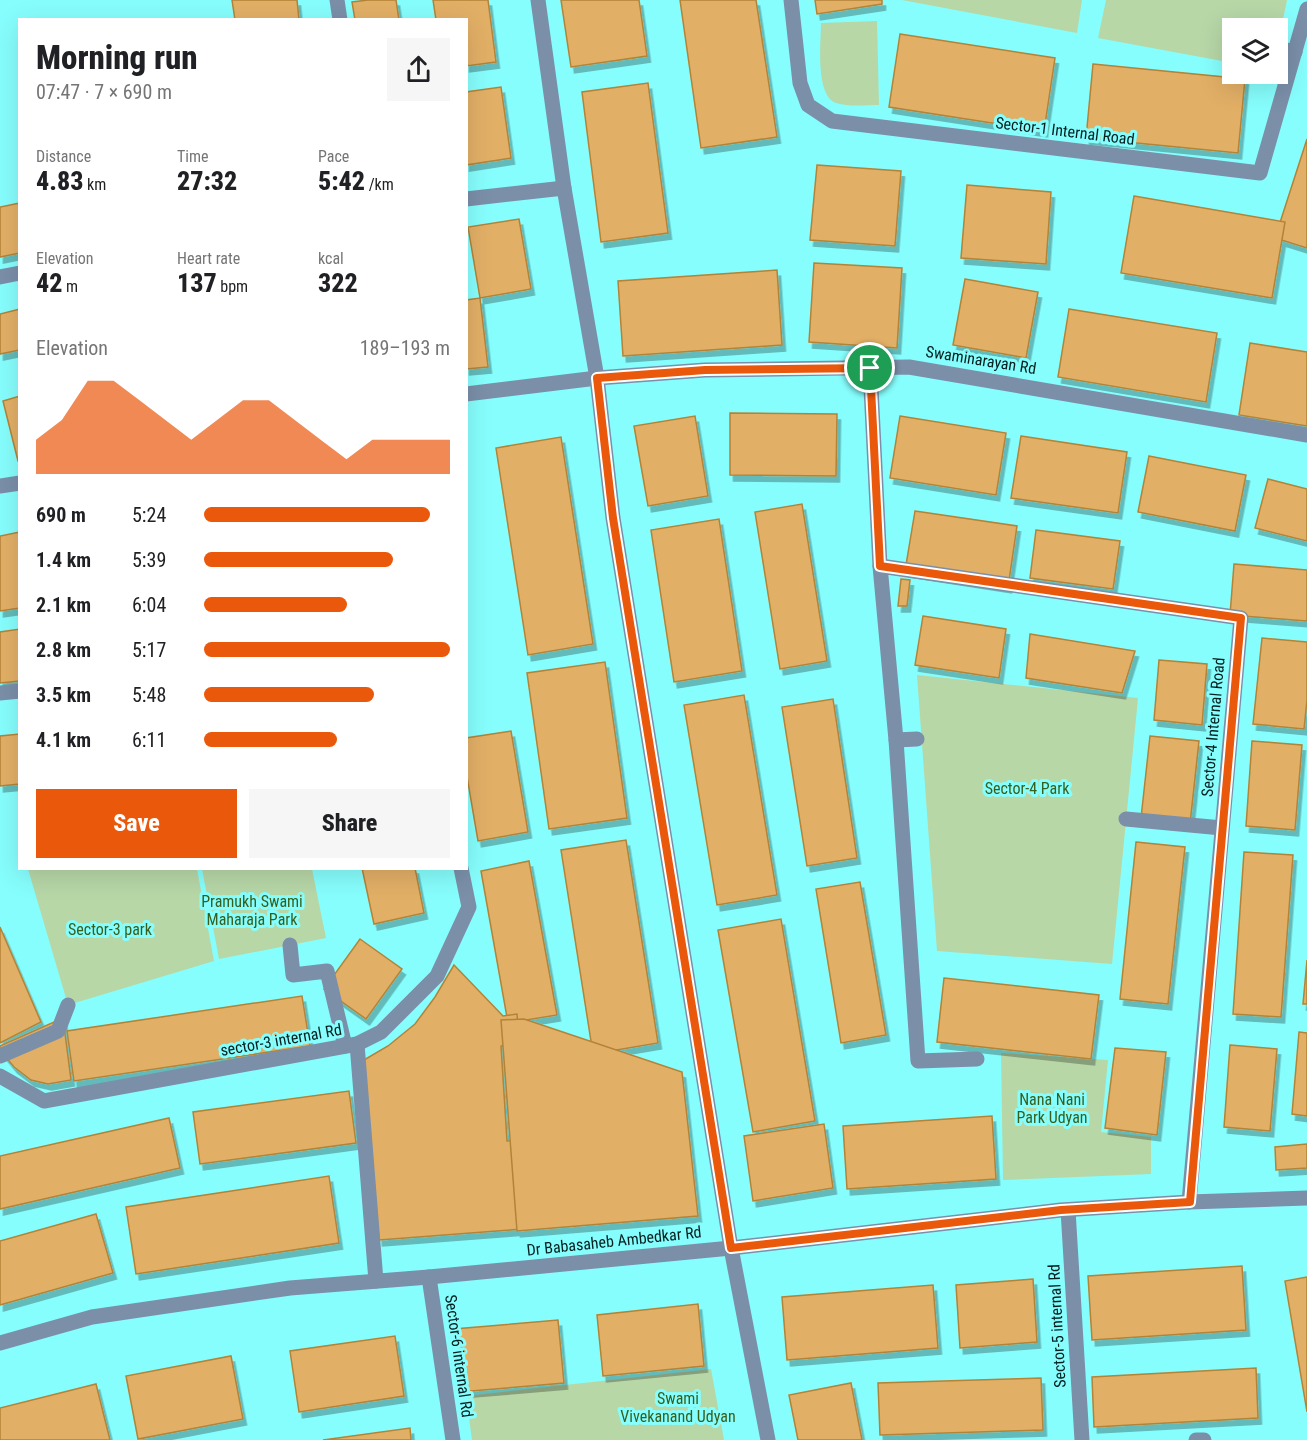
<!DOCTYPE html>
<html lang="en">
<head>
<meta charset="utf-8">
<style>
  :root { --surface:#fff; --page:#f6f6f6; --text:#202124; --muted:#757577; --accent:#ea580c }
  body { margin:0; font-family:"Roboto Condensed",sans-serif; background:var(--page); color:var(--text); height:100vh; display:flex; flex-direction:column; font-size:22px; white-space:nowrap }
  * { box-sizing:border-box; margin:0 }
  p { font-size:20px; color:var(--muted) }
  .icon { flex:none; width:33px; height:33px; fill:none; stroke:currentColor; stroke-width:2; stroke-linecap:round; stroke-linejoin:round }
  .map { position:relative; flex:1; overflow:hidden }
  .drawer { position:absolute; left:18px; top:18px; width:450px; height:852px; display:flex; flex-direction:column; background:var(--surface); border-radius:0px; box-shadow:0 6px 24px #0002 }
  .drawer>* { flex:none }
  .controls { position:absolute; left:1222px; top:18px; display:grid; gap:12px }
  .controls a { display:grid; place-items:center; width:66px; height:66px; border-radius:0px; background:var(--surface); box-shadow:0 6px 24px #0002; font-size:30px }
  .pin { position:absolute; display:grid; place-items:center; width:51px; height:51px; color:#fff; margin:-26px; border:3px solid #fff; border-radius:50%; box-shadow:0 2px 6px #0007 }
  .round { display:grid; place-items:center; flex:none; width:63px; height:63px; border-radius:0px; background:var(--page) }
  .head { display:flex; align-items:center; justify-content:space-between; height:102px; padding:0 18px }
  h1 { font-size:33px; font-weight:800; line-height:45px }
  .figures { display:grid; grid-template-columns:repeat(3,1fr); gap:9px; height:102px; padding:6px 18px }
  .figures div { display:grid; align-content:center }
  .figures b { font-size:26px; font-weight:800 }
  .figures small { font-size:16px; font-weight:400 }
  .figures p { font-size:16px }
  .chart { height:168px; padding:12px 18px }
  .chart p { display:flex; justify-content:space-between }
  .chart svg { width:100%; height:108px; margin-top:6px; fill:var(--accent); opacity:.7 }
  .button { display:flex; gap:12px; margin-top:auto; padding:12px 18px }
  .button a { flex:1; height:69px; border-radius:0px; background:var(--accent); color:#fff; font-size:24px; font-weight:800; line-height:69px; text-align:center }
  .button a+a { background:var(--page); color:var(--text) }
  ul { padding:0 18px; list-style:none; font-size:20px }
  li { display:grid; grid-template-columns:96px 72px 1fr; align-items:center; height:45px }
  li i { height:15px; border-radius:8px; background:var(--accent) }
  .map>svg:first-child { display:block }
  .green { fill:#b7d7a7 }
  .building { fill:#e2af66; stroke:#b38339; stroke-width:1.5; filter:url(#shadow) }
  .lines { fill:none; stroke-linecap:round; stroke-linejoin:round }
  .pedestrian { stroke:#7b8fa9; stroke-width:15 }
  .minor { stroke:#7b8fa9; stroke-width:15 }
  .tertiary { stroke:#7b8fa9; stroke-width:15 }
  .route-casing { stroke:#fff; stroke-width:12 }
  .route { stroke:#ea580c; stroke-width:8 }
  .labels { text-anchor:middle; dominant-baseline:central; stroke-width:6; stroke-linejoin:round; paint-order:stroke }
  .street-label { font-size:16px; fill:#041f1f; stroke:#86fefd }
  .park-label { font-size:16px; fill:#375e1c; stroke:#86fefd }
</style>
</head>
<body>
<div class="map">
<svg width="1307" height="1440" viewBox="0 0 1307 1440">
  <defs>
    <filter id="shadow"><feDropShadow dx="3.5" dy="6" stdDeviation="0" flood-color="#0004"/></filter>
  </defs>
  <rect width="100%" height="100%" fill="#86fefd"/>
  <g class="green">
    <polygon points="902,0 1082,0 1077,33"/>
    <polygon points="1106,0 1287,0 1278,44 1278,28 1233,28 1233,63 1098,38"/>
    <path d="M 877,21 L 879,105 C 865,105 849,107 836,103 C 815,95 821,42 821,23 Z"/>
    <polygon points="917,675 1138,698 1112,964 937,951"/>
    <polygon points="28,869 197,869 214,961 68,1005"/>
    <polygon points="202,869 312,869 326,938 219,959"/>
    <polygon points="1001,1053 1108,1060 1101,1132 1151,1137 1151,1174 1003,1180"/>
    <polygon points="711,1369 724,1440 472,1440 466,1396"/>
  </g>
  <g class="building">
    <polygon points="232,0 297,0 299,20 235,20"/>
    <polygon points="368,0 396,0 399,20 355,20 352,2"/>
    <polygon points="433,0 488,0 496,62 466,66 466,20 436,20"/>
    <polygon points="561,0 639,0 647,56 571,67"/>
    <polygon points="680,0 756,0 777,137 701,148"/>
    <polygon points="815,0 882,0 882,4 817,14"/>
    <polygon points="900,34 1055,58 1044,131 889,107"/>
    <polygon points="1093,64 1245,79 1238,153 1086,138"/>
    <polygon points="648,83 668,233 601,242 582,92"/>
    <polygon points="501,87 511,158 466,165 466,92"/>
    <polygon points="1307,139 1307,248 1275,238"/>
    <polygon points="817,165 901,171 895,246 810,240"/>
    <polygon points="967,185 1051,192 1046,264 961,258"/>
    <polygon points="1134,196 1285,222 1272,298 1121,273"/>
    <polygon points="20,203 20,253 0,257 0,207"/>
    <polygon points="519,219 531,289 480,298 468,227"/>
    <polygon points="814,263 902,268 897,348 809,342"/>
    <polygon points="777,270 782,345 623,356 618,281"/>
    <polygon points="965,279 1038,292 1026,358 953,345"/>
    <polygon points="480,298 488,367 466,369 466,300"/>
    <polygon points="20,309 20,350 0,354 0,314"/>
    <polygon points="1069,309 1217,333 1206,402 1058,377"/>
    <polygon points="1250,343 1307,352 1307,426 1239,415"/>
    <polygon points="20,396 20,461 18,461 3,401"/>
    <polygon points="730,413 837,414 836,476 730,475"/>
    <polygon points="695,416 708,496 648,506 634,426"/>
    <polygon points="900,416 1006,433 996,495 890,478"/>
    <polygon points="1021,436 1127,452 1118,513 1011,498"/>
    <polygon points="561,437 593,644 528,655 496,448"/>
    <polygon points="1149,456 1246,475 1235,531 1138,512"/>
    <polygon points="1268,479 1307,489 1307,541 1255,528"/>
    <polygon points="802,504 827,661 780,669 755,512"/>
    <polygon points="915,511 1017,526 1008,587 905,571"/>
    <polygon points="719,519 742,671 674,682 651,530"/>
    <polygon points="1036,530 1120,541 1113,589 1030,578"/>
    <polygon points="20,532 20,608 0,611 0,536"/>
    <polygon points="1234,564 1307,570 1307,621 1230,615"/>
    <polygon points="901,579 910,580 907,606 898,606"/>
    <polygon points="923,616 1006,629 999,678 915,665"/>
    <polygon points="20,629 20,681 0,683 0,632"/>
    <polygon points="1030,634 1135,651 1122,693 1026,678"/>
    <polygon points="1262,638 1307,642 1307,700 1304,729 1253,724"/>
    <polygon points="1159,660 1207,664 1202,725 1154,720"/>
    <polygon points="605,662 627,818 549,829 527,673"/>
    <polygon points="744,695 777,895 717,905 684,705"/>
    <polygon points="833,699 857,858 807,866 782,707"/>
    <polygon points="511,731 528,832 478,841 466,771 466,738"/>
    <polygon points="20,734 20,784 0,786 0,736"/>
    <polygon points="1150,736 1199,741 1190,824 1141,818"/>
    <polygon points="1252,741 1302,745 1295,830 1246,826"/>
    <polygon points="626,840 658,1043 593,1054 561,850"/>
    <polygon points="1136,842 1185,847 1168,1004 1120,999"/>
    <polygon points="1244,852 1293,855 1281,1017 1233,1014"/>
    <polygon points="529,861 557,1015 508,1023 481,871"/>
    <polygon points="362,868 415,868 424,913 374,924"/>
    <polygon points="860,882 886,1035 841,1043 816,889"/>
    <polygon points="781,919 815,1121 753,1132 718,930"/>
    <polygon points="0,927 41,1022 0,1043"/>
    <polygon points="360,939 402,969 366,1019 324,989"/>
    <polygon points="1307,960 1307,1004 1303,1004"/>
    <polygon points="454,965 503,1016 517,1014 519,1042 501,1046 507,1141 531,1139 535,1228 379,1240 364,1060 388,1046 415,1024 435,997"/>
    <polygon points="944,978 1099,995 1091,1059 937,1042"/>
    <polygon points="302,996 310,1046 74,1081 67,1031"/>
    <polygon points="63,1018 71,1080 48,1084 31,1080 14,1067 0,1050 0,1046"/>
    <polygon points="524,1019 682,1072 698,1216 517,1231 501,1020"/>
    <polygon points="1299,1032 1307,1033 1307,1116 1292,1114"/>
    <polygon points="1230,1045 1277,1049 1270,1131 1224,1127"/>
    <polygon points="1115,1048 1166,1052 1157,1135 1105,1128"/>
    <polygon points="349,1091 356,1143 200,1164 193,1112"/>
    <polygon points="992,1116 996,1179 847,1189 843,1126"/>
    <polygon points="169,1118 180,1168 0,1209 0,1156"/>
    <polygon points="824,1124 833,1188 753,1201 744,1136"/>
    <polygon points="1307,1144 1307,1168 1276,1170 1275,1147"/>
    <polygon points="329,1176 339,1243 136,1274 126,1207"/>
    <polygon points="96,1214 113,1273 0,1305 0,1241"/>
    <polygon points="1242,1266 1246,1330 1092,1340 1088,1276"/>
    <polygon points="1307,1277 1307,1412 1285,1281"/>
    <polygon points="1033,1279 1037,1342 960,1348 956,1285"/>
    <polygon points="933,1285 938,1348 787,1360 782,1297"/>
    <polygon points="698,1304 704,1366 603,1376 597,1315"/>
    <polygon points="558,1320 564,1383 459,1392 454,1329"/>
    <polygon points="395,1336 404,1396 299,1412 290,1351"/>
    <polygon points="231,1356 243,1419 138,1439 126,1376"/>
    <polygon points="1256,1368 1258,1418 1094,1427 1092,1377"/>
    <polygon points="1041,1378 1043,1430 880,1435 878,1383"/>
    <polygon points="851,1383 862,1440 798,1440 789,1395"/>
    <polygon points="96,1384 110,1440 0,1440 0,1408"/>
    <polygon points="410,1428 411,1440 323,1440"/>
  </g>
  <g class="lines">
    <g class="pedestrian">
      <polyline points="1126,819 1222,828"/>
      <polyline points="290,945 293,975 327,971 345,1046"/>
      <polyline points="357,1044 376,1281"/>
      <polyline points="0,1056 58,1031 68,1005"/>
    </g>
    <g class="minor">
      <polyline points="337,0 340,20"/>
      <polyline points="538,0 564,188 597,378 613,518 731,1248 768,1440"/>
      <polyline points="791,0 800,83 808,105 832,121 1260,173 1307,9"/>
      <polyline points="1278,48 1295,52"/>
      <polyline points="466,199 564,188"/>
      <polyline points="0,277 20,273"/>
      <polyline points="870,368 880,566"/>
      <polyline points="466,394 597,378 705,370 909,367 1307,435"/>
      <polyline points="0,486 20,483"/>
      <polyline points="0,693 20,691"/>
      <polyline points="896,740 917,739"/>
      <polyline points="977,1059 918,1061 896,740 880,566 1241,618 1189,1202"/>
      <polyline points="0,1076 44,1101 357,1044 381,1032 437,976 469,907 461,868"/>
      <polyline points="1068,1210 1082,1440"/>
      <polyline points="429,1277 453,1440"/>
      <polyline points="1196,1440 1204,1440"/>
    </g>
    <polyline class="tertiary" points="0,1343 92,1317 290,1288 429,1277 731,1248 1061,1210 1189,1202 1307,1198"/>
  </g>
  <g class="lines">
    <g class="route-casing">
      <polygon id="route" points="870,368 880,566 1241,618 1190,1202 1061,1210 731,1248 613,518 597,378 705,370"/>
    </g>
    <use href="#route" class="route"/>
  </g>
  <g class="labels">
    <g class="street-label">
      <text transform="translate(1065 131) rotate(7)">Sector-1 Internal Road</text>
      <text transform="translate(981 360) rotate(9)">Swaminarayan Rd</text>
      <text transform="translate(1213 727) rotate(-85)">Sector-4 Internal Road</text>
      <text transform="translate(281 1040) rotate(-10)">sector-3 internal Rd</text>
      <text transform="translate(614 1241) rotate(-6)">Dr Babasaheb Ambedkar Rd</text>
      <text transform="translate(1057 1326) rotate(-93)">Sector-5 internal Rd</text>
      <text transform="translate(459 1356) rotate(82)">Sector-6 internal Rd</text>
    </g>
    <g class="park-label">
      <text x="1027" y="788">Sector-4 Park</text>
      <text x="252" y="901">Pramukh Swami<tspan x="252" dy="18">Maharaja Park</tspan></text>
      <text x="110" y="929">Sector-3 park</text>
      <text x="1052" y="1099">Nana Nani<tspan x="1052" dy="18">Park Udyan</tspan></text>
      <text x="678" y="1398">Swami<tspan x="678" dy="18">Vivekanand Udyan</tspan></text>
    </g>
  </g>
</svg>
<div class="controls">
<a><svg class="icon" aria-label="layers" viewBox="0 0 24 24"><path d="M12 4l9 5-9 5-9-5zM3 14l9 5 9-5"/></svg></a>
</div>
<div class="pin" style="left:870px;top:368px;background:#1e9e55"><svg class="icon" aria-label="arrive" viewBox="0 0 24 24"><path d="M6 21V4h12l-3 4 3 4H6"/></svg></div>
<section class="drawer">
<div class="head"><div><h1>Morning run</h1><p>07:47 · 7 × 690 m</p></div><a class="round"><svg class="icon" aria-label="share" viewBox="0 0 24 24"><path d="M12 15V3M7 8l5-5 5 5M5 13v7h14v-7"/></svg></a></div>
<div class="figures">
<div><p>Distance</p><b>4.83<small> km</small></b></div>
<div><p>Time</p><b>27:32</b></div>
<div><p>Pace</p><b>5:42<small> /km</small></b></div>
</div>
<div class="figures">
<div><p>Elevation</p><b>42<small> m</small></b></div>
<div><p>Heart rate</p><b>137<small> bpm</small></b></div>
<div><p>kcal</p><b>322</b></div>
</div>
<div class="chart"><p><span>Elevation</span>189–193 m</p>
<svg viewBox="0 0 160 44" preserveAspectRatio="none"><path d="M0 44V30L10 22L20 6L30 6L40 14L50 22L60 30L70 22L80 14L90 14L100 22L110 30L120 38L130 30L140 30L150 30L160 30V44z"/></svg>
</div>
<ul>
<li><b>690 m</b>5:24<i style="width:92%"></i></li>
<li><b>1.4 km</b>5:39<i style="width:77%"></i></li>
<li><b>2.1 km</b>6:04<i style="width:58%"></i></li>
<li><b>2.8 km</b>5:17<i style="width:100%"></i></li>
<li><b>3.5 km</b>5:48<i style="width:69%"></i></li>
<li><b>4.1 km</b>6:11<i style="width:54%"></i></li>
</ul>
<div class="button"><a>Save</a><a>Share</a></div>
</section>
</div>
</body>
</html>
